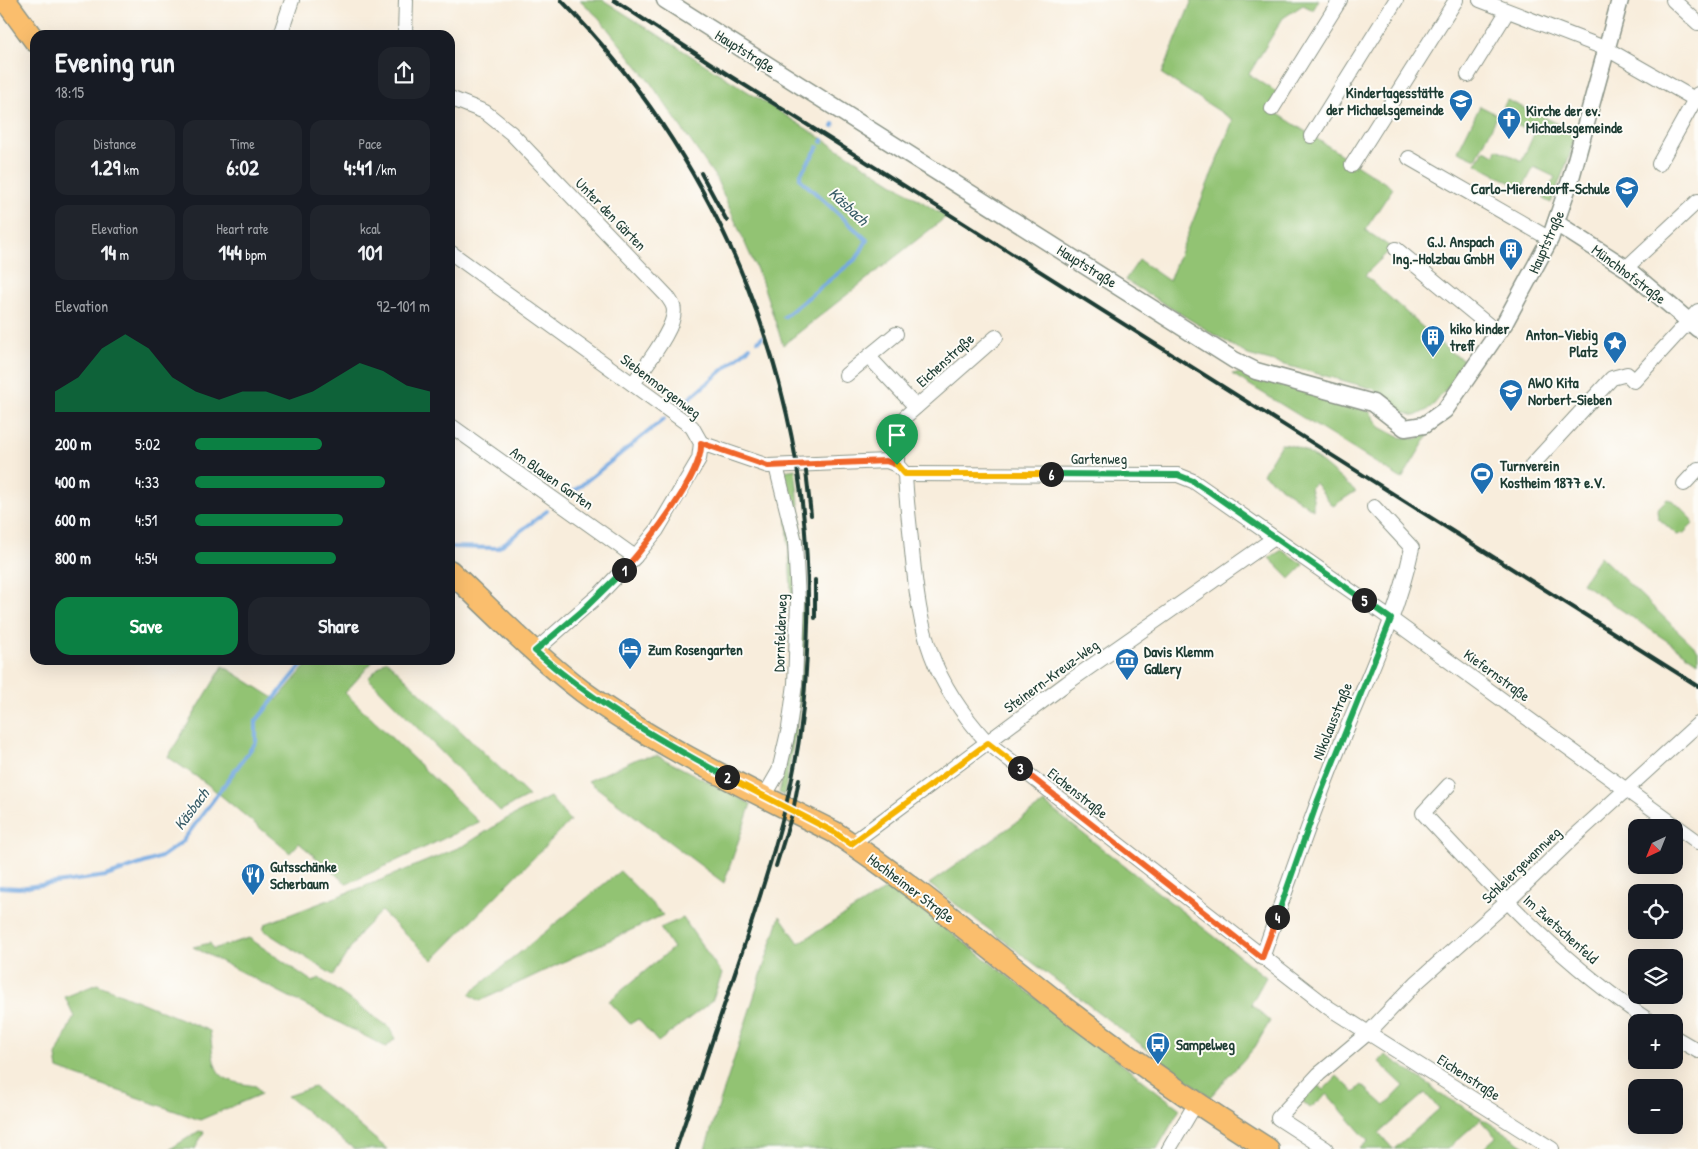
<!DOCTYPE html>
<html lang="en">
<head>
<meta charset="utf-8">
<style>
  :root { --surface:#171b24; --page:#20242c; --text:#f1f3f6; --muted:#9ea1a6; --accent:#0b8043 }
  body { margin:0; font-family:"Patrick Hand",sans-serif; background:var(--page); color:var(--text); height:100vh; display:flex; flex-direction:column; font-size:19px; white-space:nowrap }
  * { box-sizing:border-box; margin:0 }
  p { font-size:16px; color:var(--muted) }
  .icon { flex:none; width:28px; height:28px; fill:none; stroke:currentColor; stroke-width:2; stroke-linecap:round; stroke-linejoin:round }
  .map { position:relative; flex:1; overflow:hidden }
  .drawer { position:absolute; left:30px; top:30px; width:425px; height:635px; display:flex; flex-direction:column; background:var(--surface); border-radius:15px; box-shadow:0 5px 20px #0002 }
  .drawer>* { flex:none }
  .needle { width:32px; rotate:223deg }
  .controls { position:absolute; left:1628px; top:819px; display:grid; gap:10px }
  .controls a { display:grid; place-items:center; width:55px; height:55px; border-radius:10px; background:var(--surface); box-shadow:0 5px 20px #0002; font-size:25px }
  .pin { position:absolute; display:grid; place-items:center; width:42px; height:42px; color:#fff; margin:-51px -21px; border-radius:50% 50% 50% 0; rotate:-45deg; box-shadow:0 0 5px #0007 }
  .pin .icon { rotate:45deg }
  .km { position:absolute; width:25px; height:25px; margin:-12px; border-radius:50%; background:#222; color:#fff; font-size:14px; line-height:25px; text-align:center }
  .round { display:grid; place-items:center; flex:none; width:52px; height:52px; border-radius:15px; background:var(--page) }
  .head { display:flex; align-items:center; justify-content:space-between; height:85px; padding:0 25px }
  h1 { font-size:28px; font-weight:700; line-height:38px }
  .metrics { display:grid; grid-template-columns:repeat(3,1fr); gap:8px; height:85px; padding:5px 25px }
  .metrics div { display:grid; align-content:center; border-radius:12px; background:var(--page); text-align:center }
  .metrics b { font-size:21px; font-weight:700 }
  .metrics small { font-size:14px; font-weight:400 }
  .metrics p { font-size:14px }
  .chart { height:140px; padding:10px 25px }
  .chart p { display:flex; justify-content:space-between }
  .chart svg { width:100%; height:90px; margin-top:5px; fill:var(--accent); opacity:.7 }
  .cta { display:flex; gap:10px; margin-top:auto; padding:10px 25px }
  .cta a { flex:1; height:58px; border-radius:15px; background:var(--accent); color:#fff; font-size:20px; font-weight:700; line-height:58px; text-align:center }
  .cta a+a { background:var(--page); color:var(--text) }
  ul { padding:0 25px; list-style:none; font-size:16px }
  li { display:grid; grid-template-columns:80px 60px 1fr; align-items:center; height:38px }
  li i { height:12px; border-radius:6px; background:var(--accent) }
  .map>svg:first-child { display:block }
  .green { fill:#92c373; stroke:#588054 }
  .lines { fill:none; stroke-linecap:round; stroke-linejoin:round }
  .stream { stroke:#74a9e1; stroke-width:4 }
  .minor-casing { stroke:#8c9588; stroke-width:16 }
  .tertiary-casing { stroke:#8c9588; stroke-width:19 }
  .primary-casing { stroke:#8c9588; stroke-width:24 }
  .minor { stroke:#fff; stroke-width:14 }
  .tertiary { stroke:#fff; stroke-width:16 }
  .primary { stroke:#fabe6d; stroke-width:21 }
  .rail { stroke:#1f3d34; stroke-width:4 }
  .split-1-casing { stroke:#fff; stroke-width:10 }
  .split-2-casing { stroke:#fff; stroke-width:10 }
  .split-3-casing { stroke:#fff; stroke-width:10 }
  .split-4-casing { stroke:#fff; stroke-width:10 }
  .split-5-casing { stroke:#fff; stroke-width:10 }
  .split-6-casing { stroke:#fff; stroke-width:10 }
  .split-7-casing { stroke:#fff; stroke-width:10 }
  .split-1 { stroke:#f0652b; stroke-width:6 }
  .split-2 { stroke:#22a559; stroke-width:6 }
  .split-3 { stroke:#f5b400; stroke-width:6 }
  .split-4 { stroke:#f0652b; stroke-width:6 }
  .split-5 { stroke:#22a559; stroke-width:6 }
  .split-6 { stroke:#22a559; stroke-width:6 }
  .split-7 { stroke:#f5b400; stroke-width:6 }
  .labels { text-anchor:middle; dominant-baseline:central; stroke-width:4; stroke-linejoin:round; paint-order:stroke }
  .street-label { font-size:15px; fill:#1f3d34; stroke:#fdfcf7 }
  .poi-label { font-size:15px; font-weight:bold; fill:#1f3d34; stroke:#fdfcf7; text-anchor:start }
  .water-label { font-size:16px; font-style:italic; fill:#395d68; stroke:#fdfcf7 }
</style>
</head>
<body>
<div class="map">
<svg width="1698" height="1149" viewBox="0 0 1698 1149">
  <rect width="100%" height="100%" fill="#fdfcf7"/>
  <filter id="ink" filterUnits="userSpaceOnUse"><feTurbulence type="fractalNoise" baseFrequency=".02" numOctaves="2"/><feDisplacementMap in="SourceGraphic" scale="10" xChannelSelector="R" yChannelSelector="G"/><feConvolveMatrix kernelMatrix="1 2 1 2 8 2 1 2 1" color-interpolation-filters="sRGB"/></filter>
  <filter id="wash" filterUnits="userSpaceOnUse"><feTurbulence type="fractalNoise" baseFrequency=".0096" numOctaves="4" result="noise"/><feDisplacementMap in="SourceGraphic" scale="20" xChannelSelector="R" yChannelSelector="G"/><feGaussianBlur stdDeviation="1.12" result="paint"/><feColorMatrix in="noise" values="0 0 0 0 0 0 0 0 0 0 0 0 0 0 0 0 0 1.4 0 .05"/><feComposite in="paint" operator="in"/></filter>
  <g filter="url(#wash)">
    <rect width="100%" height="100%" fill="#f8eddc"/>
    <g class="green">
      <polygon points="580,0 603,0 946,217 783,345 761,279 716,178 650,82 599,18"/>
      <path d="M 1192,0 L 1319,0 L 1313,10 L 1303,5 L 1283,18 L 1249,74 L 1278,93 L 1269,108 L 1393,188 L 1365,230 L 1392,248 L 1365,275 L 1450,352 L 1468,362 L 1431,408 L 1415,416 C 1397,411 1386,403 1374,389 L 1248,355 L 1125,280 L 1139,260 L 1169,281 L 1233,120 L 1162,74 Z"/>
      <polygon points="1507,100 1576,132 1569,157 1551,203 1543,199 1555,177 1534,167 1522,189 1476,164 1484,150 1495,155 1497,149 1522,161 1534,134 1499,116"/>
      <polygon points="1480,106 1498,115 1476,159 1458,151"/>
      <polygon points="1240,373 1370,412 1380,427 1399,437 1417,439 1432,429 1402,479 1232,374"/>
      <path d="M 1281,444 C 1310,445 1333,475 1356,491 L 1333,506 L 1315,483 L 1310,488 L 1313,498 L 1313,510 L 1263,474 Z"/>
      <path d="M 795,469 C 804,541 809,617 801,690 C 797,725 790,760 784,795 L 779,793 L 786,761 L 797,691 L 784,471 Z"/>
      <polygon points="1667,499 1674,501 1692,519 1693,524 1684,533 1677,535 1658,518 1657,509"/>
      <polygon points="1282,550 1304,565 1290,579 1269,558"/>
      <polygon points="1600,556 1698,650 1698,662 1582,583"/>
      <polygon points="311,660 374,660 345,693 479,822 347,884 299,843 290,853 207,784 168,757 223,666 277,700"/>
      <polygon points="386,660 529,796 500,811 368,678"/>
      <polygon points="658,756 751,804 724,883 588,781 639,758"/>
      <polygon points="550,797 570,821 433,960 381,911 360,933 333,975 263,930 265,924 381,880 465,845 506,819"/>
      <polygon points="1044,803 1266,977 1251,1004 1270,1021 1255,1047 1210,1097 929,884"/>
      <polygon points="620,871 663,915 480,1001 469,994"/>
      <polygon points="891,886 1180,1109 1157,1149 705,1149 780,916 799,943"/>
      <polygon points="683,918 722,974 712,1001 658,1042 638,1019 630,1024 609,1001 673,948 660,928"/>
      <polygon points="249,938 313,982 319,978 389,1027 395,1039 386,1047 193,947 210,943 213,949"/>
      <path d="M 97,984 L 210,1031 C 215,1072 212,1080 256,1086 L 261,1094 L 200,1120 L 58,1069 L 56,1056 L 74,1016 L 65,997 Z"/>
      <polygon points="1385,1055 1432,1086 1431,1088 1482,1118 1447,1149 1394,1149 1439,1109 1425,1093 1379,1133 1393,1149 1359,1149 1368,1141 1327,1094 1310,1108 1301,1100 1316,1084 1323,1090 1337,1076 1354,1092 1362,1085 1385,1106 1404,1086 1379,1062"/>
      <polygon points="314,1087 387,1149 354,1149 287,1096"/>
      <polygon points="1483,1119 1530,1149 1483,1149 1496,1137 1481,1121"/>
      <polygon points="199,1131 204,1132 195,1149 170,1149"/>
    </g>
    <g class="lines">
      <g class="stream">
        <polyline points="833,126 834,124"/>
        <polyline points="822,142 823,140"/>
        <polyline points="784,317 857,258 867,240 800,179 800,175 818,147"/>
        <polyline points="758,341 762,337"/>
        <polyline points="678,408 750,347"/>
        <polyline points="569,495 664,419"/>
        <polyline points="450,547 498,548 547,511"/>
        <polyline points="0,887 19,888 106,876 161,857 182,842 256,742 256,721 306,660"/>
      </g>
    </g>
  </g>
  <g filter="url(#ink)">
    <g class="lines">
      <g class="minor-casing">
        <g id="minor">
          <polyline points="1480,0 1607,49 1698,101"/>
          <polyline points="1673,0 1698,23"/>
          <polyline points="280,35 292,0"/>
          <polyline points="405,35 406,0"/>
          <polyline points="1468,75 1507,12"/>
          <path d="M 450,98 L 485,112 L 511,133 L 667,296 C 669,299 672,303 673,306 C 680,324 643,368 633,384"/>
          <polyline points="1272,109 1340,0"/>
          <polyline points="1311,136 1396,0"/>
          <polyline points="1409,158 1550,239"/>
          <polyline points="1659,164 1698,94"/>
          <polyline points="1352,165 1456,0"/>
          <polyline points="1396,249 1498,333"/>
          <polyline points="450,252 692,427 701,443 699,459 657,530 635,557 600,594 535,651"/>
          <polyline points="1626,268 1698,201"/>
          <path d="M 996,337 L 906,416 L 897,432 L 897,465 L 905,474 C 906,500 910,526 912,551 C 920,634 930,679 988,743 L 1329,1008 L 1552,1149"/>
          <polyline points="869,357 916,407"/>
          <polyline points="846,375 896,334"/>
          <polyline points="450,425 635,557"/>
          <polyline points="701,443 768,466 887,461 897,465"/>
          <polyline points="1532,465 1612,378 1627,374 1634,381 1698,311"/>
          <polyline points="905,474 1178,475 1193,481 1391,619 1698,842"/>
          <polyline points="1684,484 1698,469"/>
          <path d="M 1449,785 L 1423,813 C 1494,889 1563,965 1651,1022"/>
          <polyline points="764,797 779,771 789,728 795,684 798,600 795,542 776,466"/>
          <polyline points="851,844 1067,683 1273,539"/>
          <path d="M 1262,958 C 1286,890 1309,822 1336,755 C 1363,687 1397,619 1412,548 L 1374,507"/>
          <polyline points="1674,1037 1698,1051"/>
          <polyline points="1169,1149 1196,1103"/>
          <polyline points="1326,1149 1278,1118 1319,1074 1369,1032 1416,983 1507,902 1574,837 1698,724"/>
        </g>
      </g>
      <g class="tertiary-casing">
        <g id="tertiary">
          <polyline points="665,0 1234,360 1256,371 1373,403 1405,428 1424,425 1445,410 1504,324 1550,239 1571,178 1620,0"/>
          <polyline points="1556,223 1626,268 1698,329"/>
        </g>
      </g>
      <g class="primary-casing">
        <g id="primary">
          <polyline points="5,0 35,41"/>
          <path d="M 450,571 C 493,612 535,655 582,691 C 659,747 749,789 834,832 C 915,885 989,949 1066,1009 C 1131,1059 1198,1105 1268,1149"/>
        </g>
      </g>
      <use href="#minor" class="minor"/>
      <use href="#tertiary" class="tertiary"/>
      <use href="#primary" class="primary"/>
      <g class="rail">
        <path d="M 561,0 C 724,167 812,389 808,622 C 807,668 804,714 796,758 C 784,825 762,890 741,955 C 719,1020 698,1084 676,1149"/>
        <polyline points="614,0 730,76 1698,686"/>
        <polyline points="701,173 727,221"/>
        <polyline points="806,471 811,515"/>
        <polyline points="815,618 815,580"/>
        <polyline points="776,866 793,811 799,779"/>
      </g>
    </g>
  </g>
  <g class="lines" filter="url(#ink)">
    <g class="split-1-casing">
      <path id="split-1" d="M 624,570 C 645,546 704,474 701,443 L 768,466 L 886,461 L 897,465"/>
    </g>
    <g class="split-2-casing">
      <path id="split-2" d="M 624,570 L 582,611 L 535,651 C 594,703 659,740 727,777"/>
    </g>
    <g class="split-3-casing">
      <polyline id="split-3" points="727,777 834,832 851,844 988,743 1020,768"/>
    </g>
    <g class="split-4-casing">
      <polyline id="split-4" points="1020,768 1262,958 1277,917"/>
    </g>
    <g class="split-5-casing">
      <polyline id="split-5" points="1277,917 1318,800 1391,619 1364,600"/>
    </g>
    <g class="split-6-casing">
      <polyline id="split-6" points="1051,474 1178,475 1193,481 1210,492 1364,600"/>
    </g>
    <g class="split-7-casing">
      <polyline id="split-7" points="897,465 905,474 1051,474"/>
    </g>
    <use href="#split-1" class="split-1"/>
    <use href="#split-2" class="split-2"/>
    <use href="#split-3" class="split-3"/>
    <use href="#split-4" class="split-4"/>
    <use href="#split-5" class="split-5"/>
    <use href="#split-6" class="split-6"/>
    <use href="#split-7" class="split-7"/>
  </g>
  <defs>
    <g id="school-pin" transform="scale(1.25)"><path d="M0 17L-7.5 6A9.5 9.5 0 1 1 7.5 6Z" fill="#1f6fb2" stroke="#fdfcf7"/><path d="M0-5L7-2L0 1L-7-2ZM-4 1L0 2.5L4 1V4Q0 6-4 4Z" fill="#fff"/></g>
    <g id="church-pin" transform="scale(1.25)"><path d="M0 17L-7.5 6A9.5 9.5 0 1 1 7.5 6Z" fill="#1f6fb2" stroke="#fdfcf7"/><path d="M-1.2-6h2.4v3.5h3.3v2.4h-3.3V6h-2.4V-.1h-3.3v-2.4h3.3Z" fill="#fff"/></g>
    <g id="building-pin" transform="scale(1.25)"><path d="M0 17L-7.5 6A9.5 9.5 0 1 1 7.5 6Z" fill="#1f6fb2" stroke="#fdfcf7"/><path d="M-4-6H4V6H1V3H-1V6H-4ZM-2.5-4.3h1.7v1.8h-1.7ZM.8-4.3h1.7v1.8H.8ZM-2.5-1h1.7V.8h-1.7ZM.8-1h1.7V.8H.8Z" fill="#fff"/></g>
    <g id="sight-pin" transform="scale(1.25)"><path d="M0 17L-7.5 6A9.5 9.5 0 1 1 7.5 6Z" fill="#1f6fb2" stroke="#fdfcf7"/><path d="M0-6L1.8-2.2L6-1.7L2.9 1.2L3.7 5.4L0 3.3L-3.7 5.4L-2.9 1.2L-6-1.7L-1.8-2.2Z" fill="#fff"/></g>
    <g id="stadium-pin" transform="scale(1.25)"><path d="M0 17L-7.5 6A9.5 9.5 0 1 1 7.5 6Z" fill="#1f6fb2" stroke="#fdfcf7"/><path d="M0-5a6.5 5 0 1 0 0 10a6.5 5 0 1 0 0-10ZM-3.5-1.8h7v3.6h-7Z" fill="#fff"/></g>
    <g id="hotel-pin" transform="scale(1.25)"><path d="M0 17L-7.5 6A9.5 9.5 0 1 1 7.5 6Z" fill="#1f6fb2" stroke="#fdfcf7"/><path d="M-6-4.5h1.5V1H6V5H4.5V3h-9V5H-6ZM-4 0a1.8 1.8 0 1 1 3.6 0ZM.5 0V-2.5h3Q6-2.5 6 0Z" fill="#fff"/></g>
    <g id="museum-pin" transform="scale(1.25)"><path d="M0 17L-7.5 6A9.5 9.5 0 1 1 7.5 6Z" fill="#1f6fb2" stroke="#fdfcf7"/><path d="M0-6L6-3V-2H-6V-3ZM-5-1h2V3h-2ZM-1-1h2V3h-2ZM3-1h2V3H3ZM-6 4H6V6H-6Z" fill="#fff"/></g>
    <g id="restaurant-pin" transform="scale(1.25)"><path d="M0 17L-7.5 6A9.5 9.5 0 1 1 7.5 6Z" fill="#1f6fb2" stroke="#fdfcf7"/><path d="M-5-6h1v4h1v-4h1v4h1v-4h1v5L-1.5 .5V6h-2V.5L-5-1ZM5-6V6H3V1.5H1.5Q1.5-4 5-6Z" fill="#fff"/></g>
    <g id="bus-pin" transform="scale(1.25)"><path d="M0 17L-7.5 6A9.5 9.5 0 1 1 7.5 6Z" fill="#1f6fb2" stroke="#fdfcf7"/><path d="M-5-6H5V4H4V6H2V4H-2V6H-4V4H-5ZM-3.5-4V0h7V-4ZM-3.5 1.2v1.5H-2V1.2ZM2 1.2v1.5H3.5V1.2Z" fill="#fff"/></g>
  </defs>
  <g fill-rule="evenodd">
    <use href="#school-pin" x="1461" y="101"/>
    <use href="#church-pin" x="1509" y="119"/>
    <use href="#school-pin" x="1627" y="188"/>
    <use href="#building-pin" x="1511" y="250"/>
    <use href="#building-pin" x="1433" y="337"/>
    <use href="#sight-pin" x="1615" y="343"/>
    <use href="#school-pin" x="1511" y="391"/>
    <use href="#stadium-pin" x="1482" y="474"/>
    <use href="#hotel-pin" x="630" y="649"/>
    <use href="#museum-pin" x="1127" y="660"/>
    <use href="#restaurant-pin" x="253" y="875"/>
    <use href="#bus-pin" x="1158" y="1044"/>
  </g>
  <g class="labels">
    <g class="street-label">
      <text transform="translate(745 51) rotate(32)">Hauptstraße</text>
      <text transform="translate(611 214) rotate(46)">Unter den Gärten</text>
      <text transform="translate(1546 242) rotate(-66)">Hauptstraße</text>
      <text transform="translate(1087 266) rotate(32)">Hauptstraße</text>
      <text transform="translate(1629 274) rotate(37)">Münchhofstraße</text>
      <text transform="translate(945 360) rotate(-42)">Eichenstraße</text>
      <text transform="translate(661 386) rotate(37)">Siebenmorgenweg</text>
      <text x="1099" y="458">Gartenweg</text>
      <text transform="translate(552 478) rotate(35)">Am Blauen Garten</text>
      <text transform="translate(780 633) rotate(-88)">Dornfelderweg</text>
      <text transform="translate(1497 675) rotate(36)">Kiefernstraße</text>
      <text transform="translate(1051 676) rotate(-36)">Steinern-Kreuz-Weg</text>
      <text transform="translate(1332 721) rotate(-68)">Nikolausstraße</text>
      <text transform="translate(1078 793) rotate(38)">Eichenstraße</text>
      <text transform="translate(1521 865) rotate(-44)">Schleiergewannweg</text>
      <text transform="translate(911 888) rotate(37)">Hochheimer Straße</text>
      <text transform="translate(1561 929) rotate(42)">Im Zwetschenfeld</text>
      <text transform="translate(1469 1077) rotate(33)">Eichenstraße</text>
    </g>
    <g class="poi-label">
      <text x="1444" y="92" text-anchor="end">Kindertagesstätte<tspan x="1444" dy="17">der Michaelsgemeinde</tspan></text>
      <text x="1526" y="110">Kirche der ev.<tspan x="1526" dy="17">Michaelsgemeinde</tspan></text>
      <text x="1610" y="188" text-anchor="end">Carlo-Mierendorff-Schule</text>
      <text x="1494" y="241" text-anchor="end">G.J. Anspach<tspan x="1494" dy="17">Ing.-Holzbau GmbH</tspan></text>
      <text x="1450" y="328">kiko kinder<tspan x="1450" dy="17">treff</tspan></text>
      <text x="1598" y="334" text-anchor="end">Anton-Viebig<tspan x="1598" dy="17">Platz</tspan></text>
      <text x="1528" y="382">AWO Kita<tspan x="1528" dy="17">Norbert-Sieben</tspan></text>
      <text x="1500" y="465">Turnverein<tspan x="1500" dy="17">Kostheim 1877 e.V.</tspan></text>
      <text x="648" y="649">Zum Rosengarten</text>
      <text x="1144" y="651">Davis Klemm<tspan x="1144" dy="17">Gallery</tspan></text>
      <text x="270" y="866">Gutsschänke<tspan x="270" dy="17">Scherbaum</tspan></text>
      <text x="1176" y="1044">Sampelweg</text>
    </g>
    <g class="water-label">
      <text transform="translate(849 206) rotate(43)">Käsbach</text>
      <text transform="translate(191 809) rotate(-53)">Käsbach</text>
    </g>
  </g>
</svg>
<div class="controls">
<a><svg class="needle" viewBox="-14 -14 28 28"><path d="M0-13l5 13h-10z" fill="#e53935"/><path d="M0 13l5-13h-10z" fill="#9ea1a6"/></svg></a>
<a><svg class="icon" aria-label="locate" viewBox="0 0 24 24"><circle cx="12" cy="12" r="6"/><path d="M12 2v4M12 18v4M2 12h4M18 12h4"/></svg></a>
<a><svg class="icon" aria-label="layers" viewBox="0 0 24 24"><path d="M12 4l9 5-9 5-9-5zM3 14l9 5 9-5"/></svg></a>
<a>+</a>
<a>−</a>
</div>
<div class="pin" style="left:897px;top:465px;background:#1e9e55"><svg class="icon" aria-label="arrive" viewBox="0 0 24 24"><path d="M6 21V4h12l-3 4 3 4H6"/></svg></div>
<b class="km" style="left:624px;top:570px">1</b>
<b class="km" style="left:727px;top:777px">2</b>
<b class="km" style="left:1020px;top:768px">3</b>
<b class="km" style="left:1277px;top:917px">4</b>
<b class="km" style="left:1364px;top:600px">5</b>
<b class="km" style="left:1051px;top:474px">6</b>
<section class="drawer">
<div class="head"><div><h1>Evening run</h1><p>18:15</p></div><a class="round"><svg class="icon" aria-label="share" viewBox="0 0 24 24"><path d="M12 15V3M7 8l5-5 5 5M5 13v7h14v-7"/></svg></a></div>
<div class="metrics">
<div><p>Distance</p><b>1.29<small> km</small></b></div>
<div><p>Time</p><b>6:02</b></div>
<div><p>Pace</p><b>4:41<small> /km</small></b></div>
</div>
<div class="metrics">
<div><p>Elevation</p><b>14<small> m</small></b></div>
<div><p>Heart rate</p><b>144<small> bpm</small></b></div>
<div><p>kcal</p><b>101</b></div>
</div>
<div class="chart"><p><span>Elevation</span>92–101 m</p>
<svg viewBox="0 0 160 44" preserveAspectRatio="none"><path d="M0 44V34L10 27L20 13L30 6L40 13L50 27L60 34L70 38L80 34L90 34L100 38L110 34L120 27L130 20L140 24L150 31L160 34V44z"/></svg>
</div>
<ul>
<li><b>200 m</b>5:02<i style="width:54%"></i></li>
<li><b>400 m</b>4:33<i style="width:81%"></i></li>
<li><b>600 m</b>4:51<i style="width:63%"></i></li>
<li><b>800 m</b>4:54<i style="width:60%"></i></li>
</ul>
<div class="cta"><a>Save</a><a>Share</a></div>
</section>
</div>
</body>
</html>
